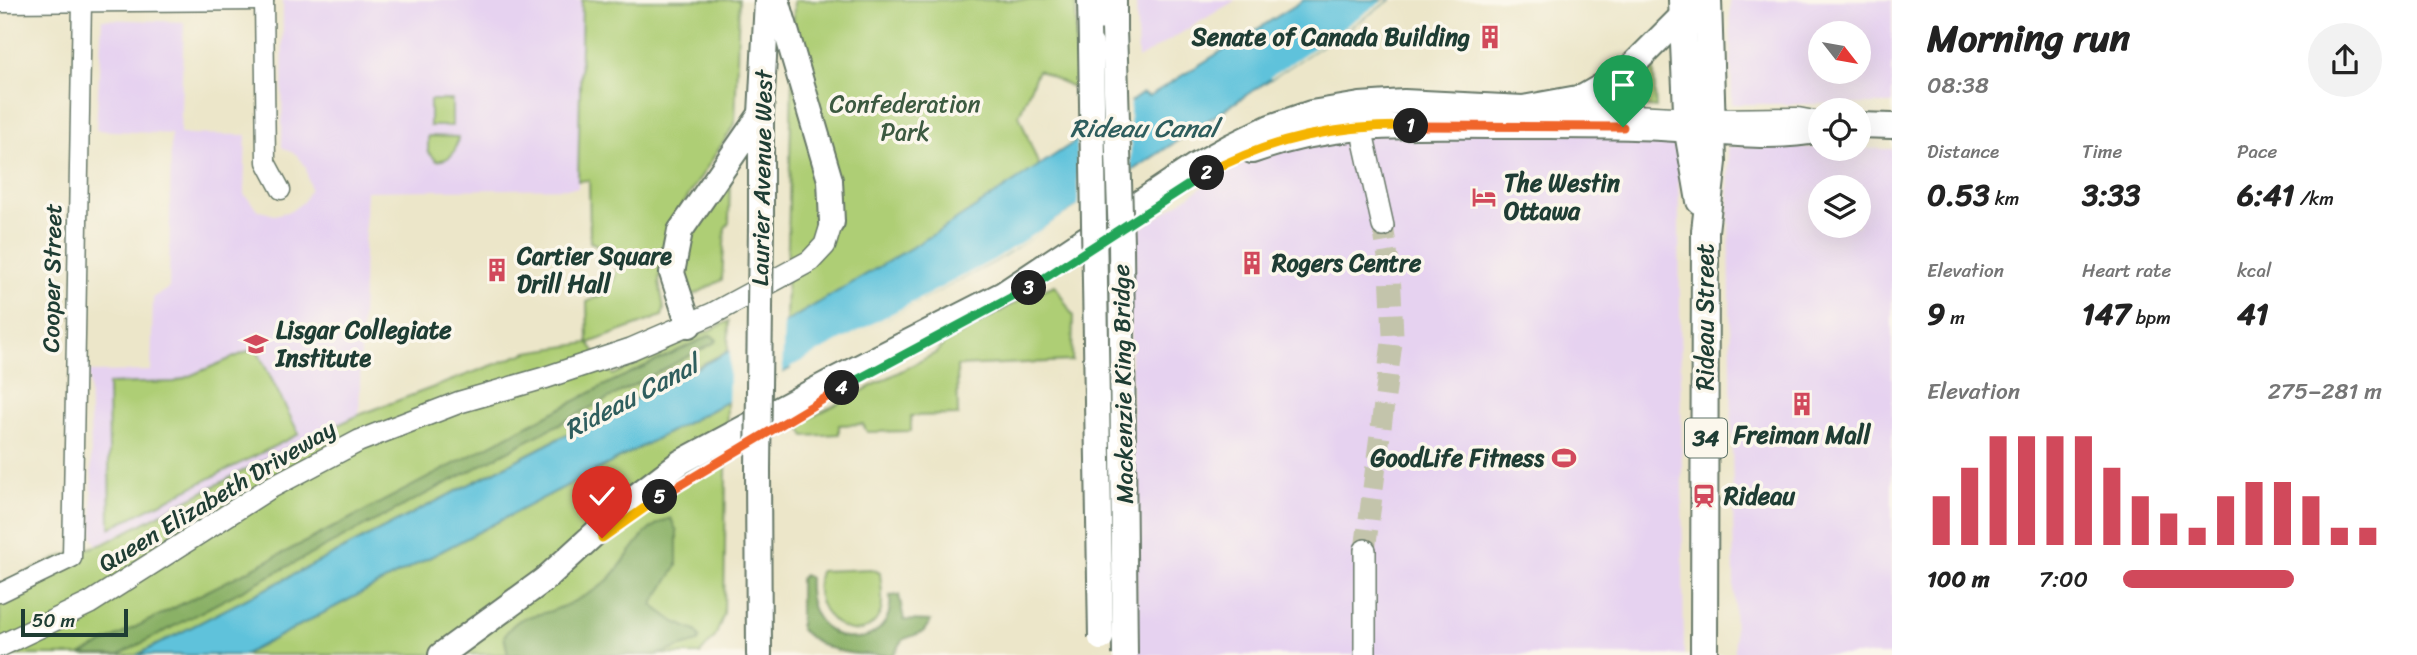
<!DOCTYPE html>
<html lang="en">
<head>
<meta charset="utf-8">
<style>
  :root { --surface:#fff; --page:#f2f2f2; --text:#222; --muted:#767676; --accent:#d1495b }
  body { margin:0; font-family:Sriracha,sans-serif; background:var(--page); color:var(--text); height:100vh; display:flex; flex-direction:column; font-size:26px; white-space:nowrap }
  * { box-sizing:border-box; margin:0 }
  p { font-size:23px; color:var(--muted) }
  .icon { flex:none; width:38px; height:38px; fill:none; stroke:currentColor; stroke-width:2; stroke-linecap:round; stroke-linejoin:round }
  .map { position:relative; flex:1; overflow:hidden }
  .panel { display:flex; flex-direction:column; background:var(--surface); width:525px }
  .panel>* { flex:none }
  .needle { width:46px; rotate:121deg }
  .controls { position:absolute; left:1808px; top:21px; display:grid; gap:14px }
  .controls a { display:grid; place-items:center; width:63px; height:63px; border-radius:50%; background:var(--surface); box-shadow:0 7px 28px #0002; font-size:35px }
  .scale { position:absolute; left:21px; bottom:18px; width:107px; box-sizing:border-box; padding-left:7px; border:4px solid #1f3d34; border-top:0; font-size:19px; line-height:24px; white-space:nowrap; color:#1f3d34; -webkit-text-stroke:5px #fbf7ec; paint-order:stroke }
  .pin { position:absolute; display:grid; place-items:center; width:60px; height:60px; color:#fff; margin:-72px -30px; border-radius:50% 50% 50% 0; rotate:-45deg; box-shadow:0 0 7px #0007 }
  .pin .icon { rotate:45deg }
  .km { position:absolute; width:35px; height:35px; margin:-18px; border-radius:50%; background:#222; color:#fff; font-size:19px; line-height:35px; text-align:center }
  .round { display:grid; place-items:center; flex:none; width:74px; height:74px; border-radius:37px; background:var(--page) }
  .headline { display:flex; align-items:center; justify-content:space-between; height:119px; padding:0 35px }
  h1 { font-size:38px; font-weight:700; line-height:52px }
  .stats { display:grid; grid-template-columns:repeat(3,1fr); gap:10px; height:119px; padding:7px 35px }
  .stats div { display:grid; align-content:center }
  .stats b { font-size:30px; font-weight:700 }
  .stats small { font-size:19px; font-weight:400 }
  .stats p { font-size:19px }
  .chart { height:196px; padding:14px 35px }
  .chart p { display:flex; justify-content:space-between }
  .chart svg { width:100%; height:126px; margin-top:7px; stroke:var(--accent); stroke-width:6 }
  ul { padding:0 35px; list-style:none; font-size:23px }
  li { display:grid; grid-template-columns:112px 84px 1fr; align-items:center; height:52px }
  li i { height:18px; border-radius:9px; background:var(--accent) }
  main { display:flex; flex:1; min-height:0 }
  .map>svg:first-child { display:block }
  .built { fill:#e6d2f0; fill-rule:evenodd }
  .green { fill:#aece75; stroke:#668654; stroke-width:2 }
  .forest { fill:#8ab166; stroke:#54774d; stroke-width:2 }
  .water { fill:#5ec2db; stroke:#3e8088; stroke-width:2 }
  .pier { fill:#ece6c9 }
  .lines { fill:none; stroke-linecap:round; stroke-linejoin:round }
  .tertiary-tunnel { stroke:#c3c4ab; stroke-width:21; stroke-dasharray:21 10; stroke-linecap:butt }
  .minor-casing { stroke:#677868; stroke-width:21 }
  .tertiary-casing { stroke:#677868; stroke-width:24 }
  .secondary-casing { stroke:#677868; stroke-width:28 }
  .primary-casing { stroke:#677868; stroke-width:30 }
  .minor { stroke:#fff; stroke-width:18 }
  .tertiary { stroke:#fff; stroke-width:21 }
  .secondary { stroke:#fff; stroke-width:24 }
  .primary { stroke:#fff; stroke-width:26 }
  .secondary-bridge-casing { stroke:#677868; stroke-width:28; stroke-linecap:butt }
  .secondary-bridge { stroke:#fff; stroke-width:24 }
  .split-1-casing { stroke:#fff; stroke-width:14 }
  .split-2-casing { stroke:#fff; stroke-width:14 }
  .split-3-casing { stroke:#fff; stroke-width:14 }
  .split-4-casing { stroke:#fff; stroke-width:14 }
  .split-5-casing { stroke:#fff; stroke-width:14 }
  .split-6-casing { stroke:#fff; stroke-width:14 }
  .split-1 { stroke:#f0652b; stroke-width:9 }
  .split-2 { stroke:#f5b400; stroke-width:9 }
  .split-3 { stroke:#22a559; stroke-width:9 }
  .split-4 { stroke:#22a559; stroke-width:9 }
  .split-5 { stroke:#f0652b; stroke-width:9 }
  .split-6 { stroke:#f5b400; stroke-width:9 }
  .labels { text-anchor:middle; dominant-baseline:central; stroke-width:7; stroke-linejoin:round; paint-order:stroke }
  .shield { fill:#fbf7ec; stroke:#61756b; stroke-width:2 }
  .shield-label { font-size:23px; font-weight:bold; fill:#1f3d34 }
  .poi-label { font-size:24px; font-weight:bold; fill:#1f3d34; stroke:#fbf7ec; text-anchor:start }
  .park-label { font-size:24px; fill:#3c5a41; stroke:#fbf7ec }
  .street-label { font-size:24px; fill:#1f3d34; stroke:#fbf7ec }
  .water-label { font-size:26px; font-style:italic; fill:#2f5e5e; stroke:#fbf7ec }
</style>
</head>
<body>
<main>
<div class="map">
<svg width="1892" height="655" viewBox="0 0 1892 655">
  <rect width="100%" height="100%" fill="#fbf7ec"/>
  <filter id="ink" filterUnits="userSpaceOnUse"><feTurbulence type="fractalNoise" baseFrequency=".0143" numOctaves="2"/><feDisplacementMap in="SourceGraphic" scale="14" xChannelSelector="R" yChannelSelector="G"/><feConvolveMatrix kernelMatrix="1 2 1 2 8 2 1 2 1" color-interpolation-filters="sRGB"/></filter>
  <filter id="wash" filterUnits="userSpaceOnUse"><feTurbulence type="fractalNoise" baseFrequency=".00686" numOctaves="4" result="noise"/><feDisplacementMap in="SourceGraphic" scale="28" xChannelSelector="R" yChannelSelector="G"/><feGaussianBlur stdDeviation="1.57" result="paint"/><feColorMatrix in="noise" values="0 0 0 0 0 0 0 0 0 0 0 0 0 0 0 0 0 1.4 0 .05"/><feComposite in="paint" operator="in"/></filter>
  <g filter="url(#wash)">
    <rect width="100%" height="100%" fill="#ece6c9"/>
    <g class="built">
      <polygon points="283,0 582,0 578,188 366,191 359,415 97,545 93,539 89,372 151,371 153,298 169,288 171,134 96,130 102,19 184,22 180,134 246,135 244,194 258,210 274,215 291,211 303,202 310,189 306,168 297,155 282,147"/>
      <polygon points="1136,0 1236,0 1138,59"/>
      <path d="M 1730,0 L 1892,0 L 1892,104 L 1732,104 ZM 1820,33 L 1858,33 L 1858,72 L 1820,72 Z"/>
      <polygon points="1400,131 1678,132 1684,655 1138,655 1128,237 1235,165 1286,148"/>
      <path d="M 1728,146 L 1892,149 L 1892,655 L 1735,655 ZM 1820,187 L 1858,187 L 1858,226 L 1820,226 Z"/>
    </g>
    <g class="green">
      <path d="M 582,0 L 739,0 L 735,124 L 673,220 L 665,241 L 659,281 L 664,309 L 662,316 L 589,343 L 613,375 L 729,321 L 728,351 L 137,655 L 0,655 L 0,585 L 63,556 L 103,544 L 264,460 L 359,415 L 528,352 L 588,343 L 587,302 L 610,290 L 617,270 C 611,254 606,248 590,242 L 589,180 L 578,181 Z"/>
      <polygon points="794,0 1076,0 1076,89 1038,70 1019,115 1039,166 941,230 786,322"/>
      <polygon points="1653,61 1656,108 1604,99 1620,91"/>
      <rect x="430" y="100" width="22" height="26"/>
      <path d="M 428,136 L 458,137 C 456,152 453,159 437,161 L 428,152 Z"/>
      <path d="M 730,173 L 729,223 L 725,228 L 722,280 L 690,297 C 669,256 710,206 730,173 Z"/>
      <polygon points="1055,285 1073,316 1072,361 957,366 958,415 911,416 911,431 867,432 863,424 839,425 839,434 805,436 798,424 936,353 944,344 1024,298"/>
      <polygon points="256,348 299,434 110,528 108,384 175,382"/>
      <polygon points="727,402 724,614 715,637 700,654 243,655"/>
      <path d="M 872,569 L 880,573 C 881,585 884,600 881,611 C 864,655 805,617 820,571 Z"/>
    </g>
    <g class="forest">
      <polygon points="711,335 717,340 714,343 119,655 80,655 309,540 609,383"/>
      <path d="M 671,518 L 677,532 L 677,566 L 652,605 L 675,622 L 696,631 L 700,638 L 698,642 L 656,655 L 508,655 L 504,636 C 516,618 524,617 544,613 C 560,609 584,597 598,588 C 627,569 635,528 671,518 Z"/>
      <path d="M 804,575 L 809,578 C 804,655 896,655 890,596 L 899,595 L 904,620 L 931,621 L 923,632 L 904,639 L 893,655 C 856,655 827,655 800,629 L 800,579 Z"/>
    </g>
    <polygon class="water" points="1304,0 1390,0 994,262 243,655 137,655 786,322 941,230 1076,141 1143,93 1149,96"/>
    <g class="pier">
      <polygon points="1384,0 1390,0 1271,79 1270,77"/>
      <polygon points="1130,97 1131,176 994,262 792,370 790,367 993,260 1078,206 1077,137"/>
      <polygon points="784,319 782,378 728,405 730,346"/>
    </g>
  </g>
  <g filter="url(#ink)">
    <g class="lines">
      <polyline class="tertiary-tunnel" points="1365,550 1393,335 1390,270 1383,226"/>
      <g class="minor-casing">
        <g id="minor">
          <polyline points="264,0 266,162 281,190"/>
          <polyline points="0,3 264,1"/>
          <polyline points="1555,110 1713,118 1798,117 1820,121"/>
          <polyline points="0,593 72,558 82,0"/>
        </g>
      </g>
      <g class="tertiary-casing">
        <g id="tertiary">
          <polyline points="1361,111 1364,141 1383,226"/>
          <polyline points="1365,550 1365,655"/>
          <polyline points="0,646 90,603 270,488 359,441 460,402 544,378 631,349 712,314 810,261 825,245 832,222"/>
        </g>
      </g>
      <g class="secondary-casing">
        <g id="secondary">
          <polyline points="777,0 830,180 832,222"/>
          <polyline points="1090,0 1091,45"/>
          <polyline points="1114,0 1114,29"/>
          <polyline points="1858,125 1892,126"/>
          <path d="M 1252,151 C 1337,121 1407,126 1495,126 C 1550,126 1606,125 1661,128 C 1713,131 1768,141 1820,130"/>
          <polyline points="761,226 761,114 767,0"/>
          <polyline points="689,325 672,273 680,231 761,114"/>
          <polyline points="758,469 759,655"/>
          <polyline points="441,655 544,580 635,497 681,462 834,380 1003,294 1195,166 1231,146 1270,127 1311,113 1360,105 1404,102 1523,108 1583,97 1626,72 1683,15 1696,10"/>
        </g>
      </g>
      <g class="primary-casing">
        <g id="primary">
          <polyline points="1682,0 1688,132 1700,201"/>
          <polyline points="1704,655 1705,231 1713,162 1708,0"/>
        </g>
      </g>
      <use href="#minor" class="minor"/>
      <use href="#tertiary" class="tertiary"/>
      <use href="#secondary" class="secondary"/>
      <use href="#primary" class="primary"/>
      <g class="secondary-bridge-casing">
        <g id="secondary-bridge">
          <polyline points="1114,29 1121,243 1125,655"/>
          <polyline points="1091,45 1101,638"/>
          <polyline points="758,469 761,226"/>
        </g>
      </g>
      <use href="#secondary-bridge" class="secondary-bridge"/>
    </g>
  </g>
  <g class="lines" filter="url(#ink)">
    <g class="split-1-casing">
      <polyline id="split-1" points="1411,126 1623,127"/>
    </g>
    <g class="split-2-casing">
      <path id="split-2" d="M 1207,173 C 1272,138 1338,125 1411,126"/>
    </g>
    <g class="split-3-casing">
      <polyline id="split-3" points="1029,288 1207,173"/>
    </g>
    <g class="split-4-casing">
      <polyline id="split-4" points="842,388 1029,288"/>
    </g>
    <g class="split-5-casing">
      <polyline id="split-5" points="660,497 842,388"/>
    </g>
    <g class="split-6-casing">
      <polyline id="split-6" points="602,538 660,497"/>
    </g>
    <use href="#split-1" class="split-1"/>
    <use href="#split-2" class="split-2"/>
    <use href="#split-3" class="split-3"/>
    <use href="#split-4" class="split-4"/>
    <use href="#split-5" class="split-5"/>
    <use href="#split-6" class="split-6"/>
  </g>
  <defs>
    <g id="building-bare" transform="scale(1.89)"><path d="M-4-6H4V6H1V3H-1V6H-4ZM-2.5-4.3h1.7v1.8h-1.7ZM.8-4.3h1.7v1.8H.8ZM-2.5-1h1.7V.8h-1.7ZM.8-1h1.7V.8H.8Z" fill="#d1495b" stroke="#fbf7ec" stroke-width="2.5" paint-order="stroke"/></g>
    <g id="hotel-bare" transform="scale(1.89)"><path d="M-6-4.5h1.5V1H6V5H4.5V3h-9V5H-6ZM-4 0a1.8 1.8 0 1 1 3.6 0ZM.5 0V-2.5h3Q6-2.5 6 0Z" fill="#d1495b" stroke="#fbf7ec" stroke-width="2.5" paint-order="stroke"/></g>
    <g id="school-bare" transform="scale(1.89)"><path d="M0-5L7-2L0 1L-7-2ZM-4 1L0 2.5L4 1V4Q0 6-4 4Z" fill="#d1495b" stroke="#fbf7ec" stroke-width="2.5" paint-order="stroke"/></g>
    <g id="stadium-bare" transform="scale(1.89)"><path d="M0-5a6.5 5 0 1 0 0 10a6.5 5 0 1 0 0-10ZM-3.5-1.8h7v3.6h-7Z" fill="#d1495b" stroke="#fbf7ec" stroke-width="2.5" paint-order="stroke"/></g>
    <g id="station-bare" transform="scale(1.89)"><path d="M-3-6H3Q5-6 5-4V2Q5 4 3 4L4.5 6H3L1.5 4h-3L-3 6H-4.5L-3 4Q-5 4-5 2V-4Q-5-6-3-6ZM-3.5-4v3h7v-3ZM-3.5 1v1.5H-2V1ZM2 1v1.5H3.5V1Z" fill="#d1495b" stroke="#fbf7ec" stroke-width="2.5" paint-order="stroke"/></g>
  </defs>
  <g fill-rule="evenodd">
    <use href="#building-bare" x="1490" y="37"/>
    <use href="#hotel-bare" x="1484" y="197"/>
    <use href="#building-bare" x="1252" y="263"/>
    <use href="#building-bare" x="497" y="270"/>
    <use href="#school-bare" x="256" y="344"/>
    <use href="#building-bare" x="1802" y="404"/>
    <use href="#stadium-bare" x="1564" y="458"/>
    <use href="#station-bare" x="1704" y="496"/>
  </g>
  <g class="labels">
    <rect class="shield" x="1685" y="418.5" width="42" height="39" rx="5"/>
    <g class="shield-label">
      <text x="1706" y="438">34</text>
    </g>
    <g class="poi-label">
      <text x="1470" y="37" text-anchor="end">Senate of Canada Building</text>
      <text x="1504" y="183">The Westin<tspan x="1504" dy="28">Ottawa</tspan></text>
      <text x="517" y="256">Cartier Square<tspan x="517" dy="28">Drill Hall</tspan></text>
      <text x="1272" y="263">Rogers Centre</text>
      <text x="276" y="330">Lisgar Collegiate<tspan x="276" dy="28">Institute</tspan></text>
      <text x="1802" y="435" text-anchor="middle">Freiman Mall</text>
      <text x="1544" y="458" text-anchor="end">GoodLife Fitness</text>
      <text x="1724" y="496">Rideau</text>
    </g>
    <g class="park-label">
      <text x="905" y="104">Confederation<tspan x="905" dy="28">Park</tspan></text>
    </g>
    <g class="street-label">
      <text transform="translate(762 178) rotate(-89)">Laurier Avenue West</text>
      <text transform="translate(52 278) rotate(-89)">Cooper Street</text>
      <text transform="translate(1705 317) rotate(-90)">Rideau Street</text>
      <text transform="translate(1123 384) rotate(-91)">Mackenzie King Bridge</text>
      <text transform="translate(217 496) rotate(-31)">Queen Elizabeth Driveway</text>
    </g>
    <g class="water-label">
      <text x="1144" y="128">Rideau Canal</text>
      <text transform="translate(631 397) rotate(-28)">Rideau Canal</text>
    </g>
  </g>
</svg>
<div class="controls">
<a><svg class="needle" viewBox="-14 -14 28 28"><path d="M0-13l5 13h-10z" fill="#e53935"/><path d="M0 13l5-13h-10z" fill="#767676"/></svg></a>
<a><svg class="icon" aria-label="locate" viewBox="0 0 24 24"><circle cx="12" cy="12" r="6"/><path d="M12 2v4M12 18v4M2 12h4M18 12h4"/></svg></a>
<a><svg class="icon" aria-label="layers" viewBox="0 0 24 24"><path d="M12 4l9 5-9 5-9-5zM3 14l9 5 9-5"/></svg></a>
</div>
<div class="scale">50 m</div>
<div class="pin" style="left:1623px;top:127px;background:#1e9e55"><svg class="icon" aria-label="arrive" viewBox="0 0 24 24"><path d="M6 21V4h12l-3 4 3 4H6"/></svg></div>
<div class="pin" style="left:602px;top:538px;background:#d93025"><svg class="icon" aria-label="check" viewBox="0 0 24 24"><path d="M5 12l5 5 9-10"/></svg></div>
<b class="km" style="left:1411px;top:126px">1</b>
<b class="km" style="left:1207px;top:173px">2</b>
<b class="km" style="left:1029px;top:288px">3</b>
<b class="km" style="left:842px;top:388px">4</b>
<b class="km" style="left:660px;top:497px">5</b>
</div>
<section class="panel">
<div class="headline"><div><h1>Morning run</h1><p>08:38</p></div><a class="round"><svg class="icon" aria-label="share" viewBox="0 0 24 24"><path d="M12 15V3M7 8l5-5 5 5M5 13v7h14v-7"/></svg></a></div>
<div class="stats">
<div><p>Distance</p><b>0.53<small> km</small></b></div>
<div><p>Time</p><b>3:33</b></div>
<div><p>Pace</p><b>6:41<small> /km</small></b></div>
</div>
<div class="stats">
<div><p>Elevation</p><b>9<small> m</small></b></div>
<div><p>Heart rate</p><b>147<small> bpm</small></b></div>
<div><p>kcal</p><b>41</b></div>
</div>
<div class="chart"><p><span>Elevation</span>275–281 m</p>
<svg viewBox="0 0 160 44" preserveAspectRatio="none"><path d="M5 44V27M15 44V17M25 44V6M35 44V6M45 44V6M55 44V6M65 44V17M75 44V27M85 44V33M95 44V38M105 44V27M115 44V22M125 44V22M135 44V27M145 44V38M155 44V38"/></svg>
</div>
<ul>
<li><b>100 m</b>7:00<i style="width:66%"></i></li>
</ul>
</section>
</main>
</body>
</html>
